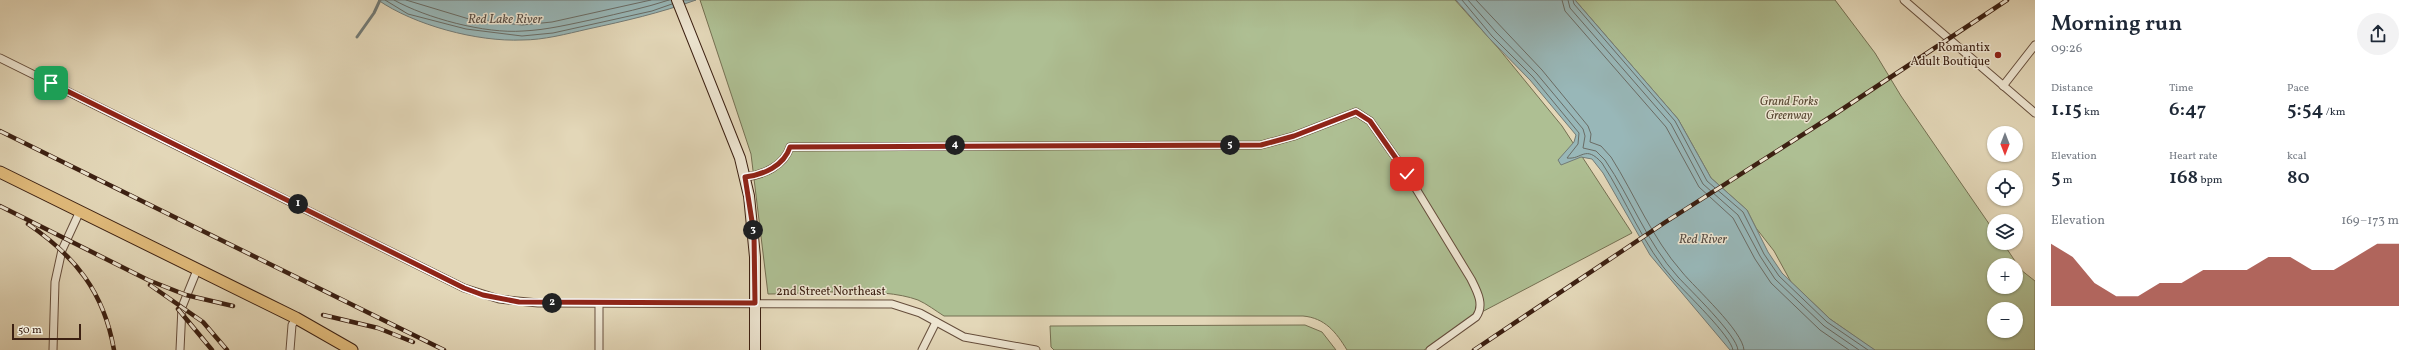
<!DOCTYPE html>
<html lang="en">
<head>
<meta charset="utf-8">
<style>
  :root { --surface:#fff; --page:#f2f2f3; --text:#1f2937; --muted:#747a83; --accent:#8f2418 }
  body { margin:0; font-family:Vollkorn,serif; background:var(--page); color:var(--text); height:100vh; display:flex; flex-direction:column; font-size:15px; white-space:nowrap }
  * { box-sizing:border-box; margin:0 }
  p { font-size:13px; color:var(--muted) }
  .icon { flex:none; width:22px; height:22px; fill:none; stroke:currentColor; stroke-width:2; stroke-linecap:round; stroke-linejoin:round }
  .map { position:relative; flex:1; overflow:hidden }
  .side { display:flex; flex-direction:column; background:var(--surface); width:380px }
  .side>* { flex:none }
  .needle { width:26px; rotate:180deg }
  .controls { position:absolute; left:1987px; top:126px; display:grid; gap:8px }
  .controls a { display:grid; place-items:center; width:36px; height:36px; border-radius:50%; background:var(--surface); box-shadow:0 1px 3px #0004; font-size:20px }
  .scale { position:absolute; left:12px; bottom:10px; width:69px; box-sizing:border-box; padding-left:4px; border:2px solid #3c2012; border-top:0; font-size:11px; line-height:14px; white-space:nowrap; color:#3c2012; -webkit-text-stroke:3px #ede5d1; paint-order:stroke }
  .pin { position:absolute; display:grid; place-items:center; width:34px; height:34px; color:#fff; margin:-17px; border-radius:8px; box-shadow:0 2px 6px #0006 }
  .km { position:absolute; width:20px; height:20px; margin:-10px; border-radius:50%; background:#222; color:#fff; font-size:11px; line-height:20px; text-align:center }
  .round { display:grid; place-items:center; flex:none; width:42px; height:42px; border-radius:21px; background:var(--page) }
  .overview { display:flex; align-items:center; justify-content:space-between; height:68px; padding:0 16px }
  h1 { font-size:22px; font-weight:600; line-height:30px }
  .figures { display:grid; grid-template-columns:repeat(3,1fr); gap:6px; height:68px; padding:4px 16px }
  .figures div { display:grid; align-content:center }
  .figures b { font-size:20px; font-weight:600 }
  .figures small { font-size:11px; font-weight:400 }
  .figures p { font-size:11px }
  .chart { height:112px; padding:8px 16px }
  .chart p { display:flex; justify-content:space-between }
  .chart svg { width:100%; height:72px; margin-top:4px; fill:var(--accent); opacity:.7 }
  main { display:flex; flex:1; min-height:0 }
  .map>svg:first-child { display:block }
  .green { fill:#aebf93; stroke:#757052; fill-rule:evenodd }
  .water { fill:#98b7b8; stroke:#737b76 }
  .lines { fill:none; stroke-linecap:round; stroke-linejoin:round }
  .shore { stroke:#6a6c65; stroke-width:1 }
  .stream { stroke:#737b76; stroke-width:3 }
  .street-casing { stroke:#664e3c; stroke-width:9 }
  .secondary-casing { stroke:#3c2012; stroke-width:12 }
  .primary-casing { stroke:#3c2012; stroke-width:13 }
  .street { stroke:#ede5d1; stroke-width:7 }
  .secondary { stroke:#ede5d1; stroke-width:10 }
  .primary { stroke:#e2bc7c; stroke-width:11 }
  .rail-casing { stroke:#3c2012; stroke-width:4.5 }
  .rail { stroke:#ede5d1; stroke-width:3; stroke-dasharray:9; stroke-linecap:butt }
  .route-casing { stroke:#fff; stroke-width:8 }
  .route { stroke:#8f2418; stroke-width:5 }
  .poi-dot { fill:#8f2418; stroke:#ede5d1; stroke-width:1.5 }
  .labels { text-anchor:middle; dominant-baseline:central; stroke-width:3; stroke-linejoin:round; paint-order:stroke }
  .poi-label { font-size:12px; fill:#3c2012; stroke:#ede5d1; text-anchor:end }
  .park-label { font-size:12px; font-style:italic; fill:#584832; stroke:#ede5d1 }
  .street-label { font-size:12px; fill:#3c2012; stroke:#ede5d1 }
  .water-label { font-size:13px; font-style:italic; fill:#584d44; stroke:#ede5d1 }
</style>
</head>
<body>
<main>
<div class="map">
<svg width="2035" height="350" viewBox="0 0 2035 350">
  <rect width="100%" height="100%" fill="#e3d7b8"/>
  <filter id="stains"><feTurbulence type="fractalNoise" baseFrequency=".005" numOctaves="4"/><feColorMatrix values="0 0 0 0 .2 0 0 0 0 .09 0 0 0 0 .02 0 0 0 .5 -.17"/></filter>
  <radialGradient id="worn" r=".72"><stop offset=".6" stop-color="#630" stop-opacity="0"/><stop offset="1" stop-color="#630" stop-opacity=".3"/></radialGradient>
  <g class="green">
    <path d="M 700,0 L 1455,0 L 1499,49 L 1562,126 L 1632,233 L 1478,314 L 1424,350 L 1347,350 C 1336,332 1325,318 1303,316 L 944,316 C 936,311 927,304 918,300 C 880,286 809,294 768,294 L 751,154 Z"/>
    <path d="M 1575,0 L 1835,0 L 1875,53 L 1901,96 L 1994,231 L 1994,243 L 2003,243 L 2021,270 L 2035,281 L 2035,350 L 1874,350 L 1830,319 L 1791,282 L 1774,251 L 1756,228 L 1747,210 L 1711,178 L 1678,119 ZM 1994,265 L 2016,265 L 2016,287 L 1994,287 ZM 1994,309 L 2016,309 L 2016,331 L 1994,331 Z"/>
    <polygon points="1305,325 1322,332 1336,350 1054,350 1051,347 1050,326"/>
  </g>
  <g class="water">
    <path d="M 378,0 L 696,0 C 660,13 625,21 588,29 C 566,34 544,40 522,40 C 477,42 414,25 378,0 Z"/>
    <polygon points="1456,0 1575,0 1678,119 1711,178 1747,210 1768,252 1782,273 1830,319 1875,350 1730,350 1650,255 1603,173 1592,159 1581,157 1561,165 1558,160 1574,142 1576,135 1530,80 1489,38"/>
  </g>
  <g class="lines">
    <g class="shore">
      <polyline points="385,0 408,14 466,29 522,36 553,33 652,11 672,4"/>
      <path d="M 394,0 C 426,18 485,34 523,31 C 547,30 571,24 595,19 C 620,13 645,8 669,0"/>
      <polyline points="406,0 469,19 522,25 552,22 651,0"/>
      <path d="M 1462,0 L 1492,36 L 1533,77 L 1579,133 L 1578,144 L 1567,158 C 1582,160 1585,144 1602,163 C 1627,201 1643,246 1674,280 C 1686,293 1731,336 1733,350"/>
      <path d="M 1468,0 L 1496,32 L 1537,74 L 1583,129 L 1585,136 L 1583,148 L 1596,151 L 1605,160 C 1631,198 1647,243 1678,277 C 1690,290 1737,335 1738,350"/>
      <path d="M 1476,0 L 1542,70 L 1588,126 L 1591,134 L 1590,142 L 1601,146 L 1611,157 C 1635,195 1652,238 1682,272 C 1695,288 1743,331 1744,350"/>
      <polyline points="1562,0 1565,11 1666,127 1699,187 1733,218 1755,259 1771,283 1820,330 1849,350"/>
      <polyline points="1568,0 1570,8 1671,124 1703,184 1738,215 1760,256 1775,279 1824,326 1859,350"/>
      <polyline points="1573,0 1574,4 1675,121 1707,181 1743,212 1764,254 1779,276 1827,322 1868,350"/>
    </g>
    <polyline class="stream" points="357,37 374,13 380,0"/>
    <g class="street-casing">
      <g id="street">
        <polyline points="1904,0 2035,113"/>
        <polyline points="0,58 464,288 499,299 538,303 892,304 920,313 964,337 1036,350"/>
        <polyline points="2003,86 2035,45"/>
        <path d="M 745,177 C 763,175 784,166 790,147 L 1261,145 L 1294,136 L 1356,112 L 1370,121 L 1407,174 L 1471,279 C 1477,291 1485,305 1476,317 L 1430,350"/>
        <polyline points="599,304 599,350"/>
        <polyline points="53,350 55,282 62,250 80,211"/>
        <polyline points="180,350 182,307 197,270"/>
        <polyline points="290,350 292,325 296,318"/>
        <polyline points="922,350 936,322"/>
      </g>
    </g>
    <g class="secondary-casing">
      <polyline id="secondary" points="677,0 740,158 749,196 755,257 755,350"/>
    </g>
    <g class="primary-casing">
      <polyline id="primary" points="0,172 296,318 352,350"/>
    </g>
    <use href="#street" class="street"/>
    <use href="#secondary" class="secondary"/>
    <use href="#primary" class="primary"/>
    <g class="rail-casing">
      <g id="rail">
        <polyline points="0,131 444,350"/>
        <polyline points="0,206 148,280 186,295 233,306"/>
        <path d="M 28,224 C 75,256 104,292 114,350"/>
        <polyline points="150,285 203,322 227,350"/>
        <polyline points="178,309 212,350"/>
        <polyline points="323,315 378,328 413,342"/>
        <polyline points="1474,350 1664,223 1835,114 2007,0"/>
      </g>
    </g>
    <use href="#rail" class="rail"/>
  </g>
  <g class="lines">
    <g class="route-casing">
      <path id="route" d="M 51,83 L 464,288 L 483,295 L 519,302 L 755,303 L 754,234 L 745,177 C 763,175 784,166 790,147 L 1261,145 L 1294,136 L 1356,112 L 1370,121 L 1407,174"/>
    </g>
    <use href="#route" class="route"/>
  </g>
  <circle class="poi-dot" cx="1998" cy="55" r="4"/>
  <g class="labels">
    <g class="poi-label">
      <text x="1990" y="48">Romantix<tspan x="1990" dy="14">Adult Boutique</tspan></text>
    </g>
    <g class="park-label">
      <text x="1789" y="102">Grand Forks<tspan x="1789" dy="14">Greenway</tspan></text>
    </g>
    <g class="street-label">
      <text x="831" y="292">2nd Street Northeast</text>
    </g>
    <g class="water-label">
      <text x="505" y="20">Red Lake River</text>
      <text x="1703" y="240">Red River</text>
    </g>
  </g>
  <rect width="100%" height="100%" filter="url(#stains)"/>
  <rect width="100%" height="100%" fill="url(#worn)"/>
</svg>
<div class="controls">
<a><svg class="needle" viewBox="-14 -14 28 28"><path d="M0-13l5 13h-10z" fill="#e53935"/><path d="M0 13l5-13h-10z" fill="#747a83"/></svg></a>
<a><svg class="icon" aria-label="locate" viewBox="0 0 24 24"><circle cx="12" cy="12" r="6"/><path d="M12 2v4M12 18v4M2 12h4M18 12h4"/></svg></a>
<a><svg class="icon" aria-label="layers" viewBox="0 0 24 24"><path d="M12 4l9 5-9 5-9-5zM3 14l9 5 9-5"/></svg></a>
<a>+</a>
<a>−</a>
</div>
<div class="scale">50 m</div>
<div class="pin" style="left:51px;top:83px;background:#1e9e55"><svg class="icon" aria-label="arrive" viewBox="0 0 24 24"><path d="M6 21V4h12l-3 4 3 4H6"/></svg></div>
<div class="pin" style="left:1407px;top:174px;background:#d93025"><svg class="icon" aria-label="check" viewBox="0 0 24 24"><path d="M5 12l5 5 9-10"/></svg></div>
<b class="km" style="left:298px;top:204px">1</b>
<b class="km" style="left:552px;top:303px">2</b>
<b class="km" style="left:753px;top:230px">3</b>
<b class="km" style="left:955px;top:145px">4</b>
<b class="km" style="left:1230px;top:145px">5</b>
</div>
<section class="side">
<div class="overview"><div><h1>Morning run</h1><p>09:26</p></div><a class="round"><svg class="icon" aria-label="share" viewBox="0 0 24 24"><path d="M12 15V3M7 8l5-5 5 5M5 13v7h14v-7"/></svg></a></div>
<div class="figures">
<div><p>Distance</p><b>1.15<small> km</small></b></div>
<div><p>Time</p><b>6:47</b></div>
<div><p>Pace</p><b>5:54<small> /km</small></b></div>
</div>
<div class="figures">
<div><p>Elevation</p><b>5<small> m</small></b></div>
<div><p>Heart rate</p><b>168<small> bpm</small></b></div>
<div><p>kcal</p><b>80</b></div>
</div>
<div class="chart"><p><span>Elevation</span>169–173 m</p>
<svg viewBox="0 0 160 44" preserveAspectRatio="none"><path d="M0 44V6L10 14L20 30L30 38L40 38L50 30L60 30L70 22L80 22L90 22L100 14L110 14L120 22L130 22L140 14L150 6L160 6V44z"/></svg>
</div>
</section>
</main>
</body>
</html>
